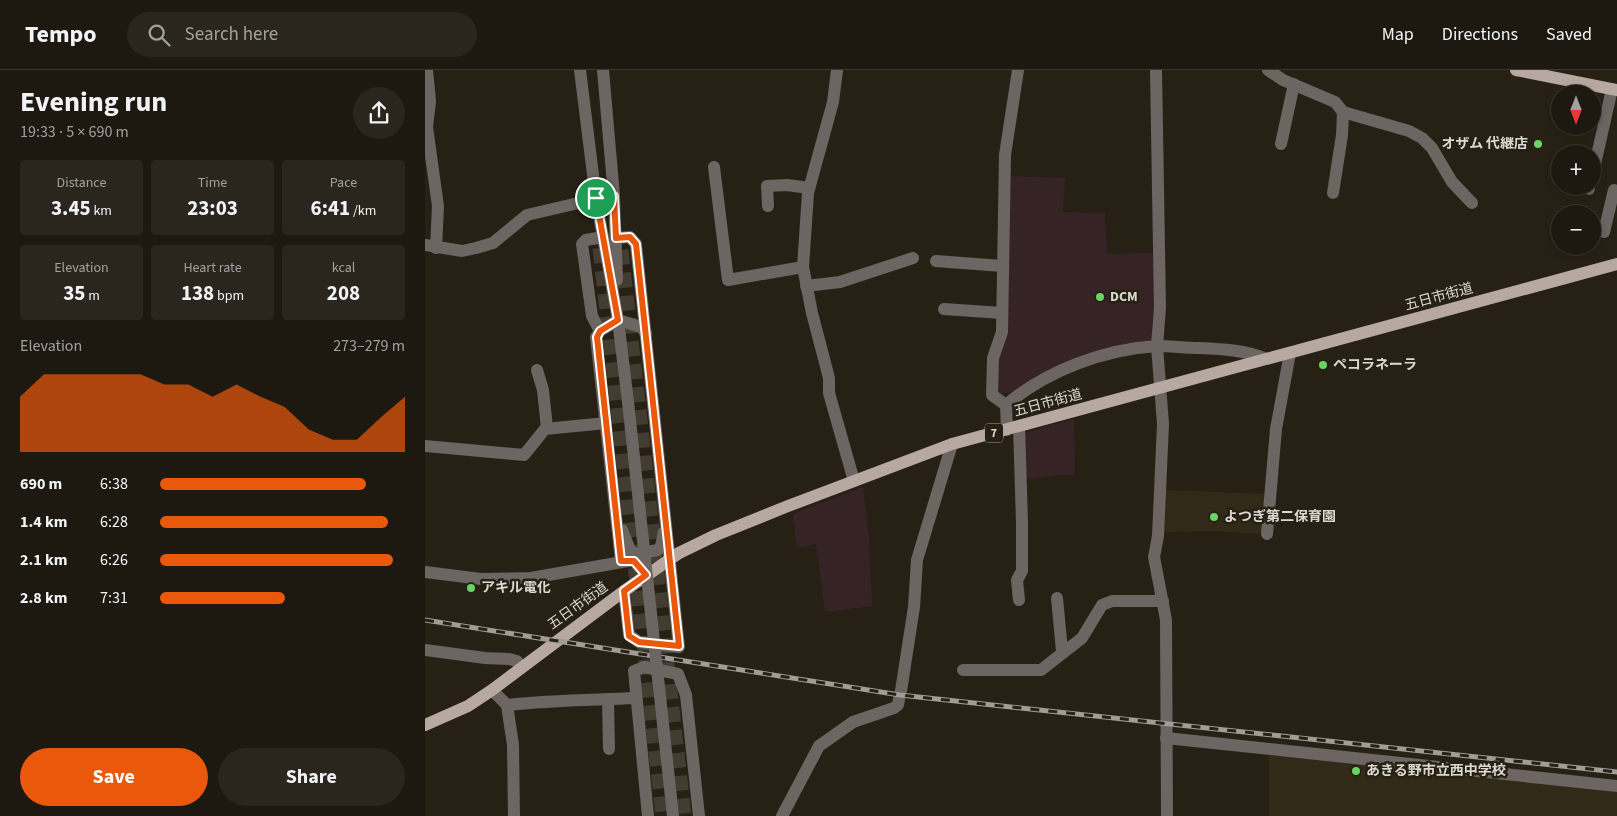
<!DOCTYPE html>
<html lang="en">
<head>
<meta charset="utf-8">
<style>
  :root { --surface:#1d1910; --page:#2a261e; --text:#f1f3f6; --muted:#a0a09f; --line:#3b3830; --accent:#ea580c }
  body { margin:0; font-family:"Source Sans 3","Noto Sans JP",sans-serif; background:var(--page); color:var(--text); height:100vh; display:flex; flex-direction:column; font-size:19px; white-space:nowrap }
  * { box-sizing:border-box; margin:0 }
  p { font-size:16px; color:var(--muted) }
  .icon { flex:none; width:28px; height:28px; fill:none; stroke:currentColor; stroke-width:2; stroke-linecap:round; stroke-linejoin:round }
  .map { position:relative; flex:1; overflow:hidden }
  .sheet { display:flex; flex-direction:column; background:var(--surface); width:425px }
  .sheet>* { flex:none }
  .needle { width:32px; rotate:180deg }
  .fabs { position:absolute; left:1126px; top:15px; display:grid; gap:10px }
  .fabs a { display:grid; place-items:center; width:50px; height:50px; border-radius:50%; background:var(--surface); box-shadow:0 2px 8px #0003,0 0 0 1px var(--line); font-size:25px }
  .pin { position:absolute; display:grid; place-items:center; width:42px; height:42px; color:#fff; margin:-21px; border:2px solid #fff; border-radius:50%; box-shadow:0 1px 5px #0007 }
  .round { display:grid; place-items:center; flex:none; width:52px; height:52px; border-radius:26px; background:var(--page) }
  .head { display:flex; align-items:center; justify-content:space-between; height:85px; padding:0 20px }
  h1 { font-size:28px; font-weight:700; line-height:38px }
  .metrics { display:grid; grid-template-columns:repeat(3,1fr); gap:8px; height:85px; padding:5px 20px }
  .metrics div { display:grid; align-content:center; border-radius:5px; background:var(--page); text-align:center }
  .metrics b { font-size:21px; font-weight:700 }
  .metrics small { font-size:14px; font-weight:400 }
  .metrics p { font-size:14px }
  .chart { height:140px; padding:10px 20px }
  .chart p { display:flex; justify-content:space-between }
  .chart svg { width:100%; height:90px; margin-top:5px; fill:var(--accent); opacity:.7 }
  .action { display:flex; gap:10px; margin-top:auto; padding:10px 20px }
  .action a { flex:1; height:58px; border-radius:30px; background:var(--accent); color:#fff; font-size:20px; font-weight:700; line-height:58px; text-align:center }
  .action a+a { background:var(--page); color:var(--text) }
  ul { padding:0 20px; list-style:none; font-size:16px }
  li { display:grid; grid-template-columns:80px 60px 1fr; align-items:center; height:38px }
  li i { height:12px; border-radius:6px; background:var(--accent) }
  header { display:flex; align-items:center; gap:30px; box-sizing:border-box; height:70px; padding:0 25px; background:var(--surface); border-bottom:1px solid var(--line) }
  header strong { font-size:24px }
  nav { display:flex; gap:28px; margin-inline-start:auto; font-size:18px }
  .search { width:350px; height:45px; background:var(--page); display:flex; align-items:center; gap:12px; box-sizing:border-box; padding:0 18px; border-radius:28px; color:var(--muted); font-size:19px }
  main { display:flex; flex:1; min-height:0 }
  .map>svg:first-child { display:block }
  .commercial { fill:#362326 }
  .built { fill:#322a18 }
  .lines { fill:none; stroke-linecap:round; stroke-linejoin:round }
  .highway-tunnel { stroke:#423c31; stroke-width:15; stroke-dasharray:15 8; stroke-linecap:butt }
  .minor { stroke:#6c6562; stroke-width:12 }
  .major { stroke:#b7a9a2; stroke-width:12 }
  .rail-casing { stroke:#a19d94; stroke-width:5 }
  .rail { stroke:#272115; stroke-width:3; stroke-dasharray:9; stroke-linecap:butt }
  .minor-bridge { stroke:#6c6562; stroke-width:12 }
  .route-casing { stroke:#fff; stroke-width:10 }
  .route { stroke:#ea580c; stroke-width:6 }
  .poi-dot { fill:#6ad363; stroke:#272115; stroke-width:2 }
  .labels { text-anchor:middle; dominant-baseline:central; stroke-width:5; stroke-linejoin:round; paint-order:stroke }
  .shield { fill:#272115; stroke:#a5a198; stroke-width:1 }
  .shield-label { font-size:12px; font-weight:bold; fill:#dbd8d0 }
  .poi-label { font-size:14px; font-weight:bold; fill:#dbd8d0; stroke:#272115; text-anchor:start }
  .street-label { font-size:14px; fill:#dbd8d0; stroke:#272115 }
</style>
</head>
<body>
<header>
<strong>Tempo</strong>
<div class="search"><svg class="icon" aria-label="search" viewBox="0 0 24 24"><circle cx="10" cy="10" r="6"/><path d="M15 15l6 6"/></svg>Search here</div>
<nav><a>Map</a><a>Directions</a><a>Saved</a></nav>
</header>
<main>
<section class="sheet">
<div class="head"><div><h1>Evening run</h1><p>19:33 · 5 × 690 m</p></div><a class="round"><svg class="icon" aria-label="share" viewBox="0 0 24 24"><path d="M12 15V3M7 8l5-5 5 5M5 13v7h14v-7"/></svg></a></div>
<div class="metrics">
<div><p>Distance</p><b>3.45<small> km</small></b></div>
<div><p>Time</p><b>23:03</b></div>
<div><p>Pace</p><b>6:41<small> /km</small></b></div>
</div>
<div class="metrics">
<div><p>Elevation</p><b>35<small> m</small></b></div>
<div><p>Heart rate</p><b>138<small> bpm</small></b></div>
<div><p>kcal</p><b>208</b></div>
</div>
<div class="chart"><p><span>Elevation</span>273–279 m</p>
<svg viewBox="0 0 160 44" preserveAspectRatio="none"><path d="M0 44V17L10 6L20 6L30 6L40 6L50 6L60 11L70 11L80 17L90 11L100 17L110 22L120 33L130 38L140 38L150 27L160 17V44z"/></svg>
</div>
<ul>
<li><b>690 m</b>6:38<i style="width:84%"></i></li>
<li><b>1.4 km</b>6:28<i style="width:93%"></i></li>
<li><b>2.1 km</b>6:26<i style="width:95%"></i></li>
<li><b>2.8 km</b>7:31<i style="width:51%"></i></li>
</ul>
<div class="action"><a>Save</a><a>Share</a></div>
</section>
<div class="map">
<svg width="1192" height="746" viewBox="0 0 1192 746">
  <rect width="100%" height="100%" fill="#272115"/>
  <g class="commercial">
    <polygon points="583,106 640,108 638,142 680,143 682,184 729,183 731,239 727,273 589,322 571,324"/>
    <polygon points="649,349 650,404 599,409 596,364"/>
    <polygon points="438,417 444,467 447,536 400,542 391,474 372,478 368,448 370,443"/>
  </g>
  <g class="built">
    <polygon points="740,420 840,424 837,461 833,464 793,461 739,462"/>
    <polygon points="844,682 1192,719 1192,746 844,746"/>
  </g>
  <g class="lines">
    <g class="highway-tunnel">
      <polyline points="175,178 238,746"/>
      <polyline points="196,180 259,746"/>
    </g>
    <g class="minor">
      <polyline points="2,0 5,31 2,57 13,136 11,178"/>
      <polyline points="155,0 171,129 193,250 203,332"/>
      <polyline points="178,0 189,126 192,210"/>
      <polyline points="412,0 408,32 383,123 378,197 387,243 404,308 404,323 429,411"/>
      <polyline points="731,0 735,238 732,276 738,354 733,466 729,487 741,550 742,746"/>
      <polyline points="843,0 858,10 910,32 918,42 917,65 908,123"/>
      <polyline points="918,42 984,61 997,68 1007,78 1027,112 1047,133"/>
      <polyline points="856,74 869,14"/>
      <polyline points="289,97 303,210 378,197"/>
      <polyline points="1168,103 1187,19"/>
      <polyline points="1164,119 1164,116"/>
      <polyline points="343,136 342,116 362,115 384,118"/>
      <polyline points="1179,162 1189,120"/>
      <polyline points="191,168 205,167 211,174 254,577 214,572 204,565 199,521"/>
      <polyline points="0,175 37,181 51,178 68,173 102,145 179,127"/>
      <polyline points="511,191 577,196"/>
      <polyline points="381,216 415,212 488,188"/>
      <polyline points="519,239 577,243"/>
      <polyline points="175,261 167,246 157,174 161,170 178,167"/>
      <polyline points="112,300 118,320 122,358"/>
      <polyline points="581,335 567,325 568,288 577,262 580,85 593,0"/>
      <polyline points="594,356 597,452 597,501 592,510 594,530"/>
      <path d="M 582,360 L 581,335 C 621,301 679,279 732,276 C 746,276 760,278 774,278 C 797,279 820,280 842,289"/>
      <polyline points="0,376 99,385 120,359 181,353"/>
      <polyline points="197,460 205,480 210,484 233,480 236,476 239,462"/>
      <polyline points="842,464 851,359 865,283"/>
      <polyline points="196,491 171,267 175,261 193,250 216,257 221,263"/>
      <polyline points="0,502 56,509 106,508 203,491 209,491 221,505"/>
      <polyline points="632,528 637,581"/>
      <polyline points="0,580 60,588 84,589 92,591 96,598"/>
      <polyline points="538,600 616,600 657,568 677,535 687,531 738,531"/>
      <polyline points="67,620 82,635 88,675 89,746"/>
      <polyline points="476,621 489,537 492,490 527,374"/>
      <polyline points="183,630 184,679"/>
      <path d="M 82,635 C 125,630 167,630 210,628"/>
      <polyline points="741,668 1192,716"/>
      <polyline points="223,746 209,601 219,597 253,604 261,625 274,746"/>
      <polyline points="357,746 394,676 428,652 469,638 473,635 474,629"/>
    </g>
    <g class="major">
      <polyline points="1091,0 1192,20"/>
      <polyline points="0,655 43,636 67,620 199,521 254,483 291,465 363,436 527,374 1192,194"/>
    </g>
    <g class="rail-casing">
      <polyline id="rail" points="0,550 475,625 1192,702"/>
    </g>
    <use href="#rail" class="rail"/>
    <polyline class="minor-bridge" points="203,332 248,746"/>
  </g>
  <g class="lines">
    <g class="route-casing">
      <polygon id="route" points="189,126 191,168 205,167 211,174 254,576 214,572 204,566 199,521 221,505 209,491 196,491 172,267 175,261 193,250 171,128"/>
    </g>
    <use href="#route" class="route"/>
  </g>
  <g class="poi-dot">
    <circle cx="1113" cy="74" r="5"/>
    <circle cx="675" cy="227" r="5"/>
    <circle cx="898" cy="295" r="5"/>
    <circle cx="789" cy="447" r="5"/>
    <circle cx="46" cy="518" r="5"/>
    <circle cx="931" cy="701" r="5"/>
  </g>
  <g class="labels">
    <rect class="shield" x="560" y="353.5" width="18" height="19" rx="4"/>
    <g class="shield-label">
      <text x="569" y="363">7</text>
    </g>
    <g class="poi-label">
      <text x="1103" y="74" text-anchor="end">オザム 代継店</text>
      <text x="685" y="227">DCM</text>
      <text x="908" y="295">ペコラネーラ</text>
      <text x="799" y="447">よつぎ第二保育園</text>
      <text x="56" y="518">アキル電化</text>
      <text x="941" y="701">あきる野市立西中学校</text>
    </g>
    <g class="street-label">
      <text transform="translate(1014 227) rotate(-15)">五日市街道</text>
      <text transform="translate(623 333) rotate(-15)">五日市街道</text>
      <text transform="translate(153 536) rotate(-36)">五日市街道</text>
    </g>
  </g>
</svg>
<div class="fabs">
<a><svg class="needle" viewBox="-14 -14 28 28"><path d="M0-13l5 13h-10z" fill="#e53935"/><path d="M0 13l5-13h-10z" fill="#a0a09f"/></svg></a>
<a>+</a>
<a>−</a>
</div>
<div class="pin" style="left:171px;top:128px;background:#1e9e55"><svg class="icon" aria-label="arrive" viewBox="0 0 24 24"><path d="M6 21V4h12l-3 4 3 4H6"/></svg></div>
</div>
</main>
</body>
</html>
